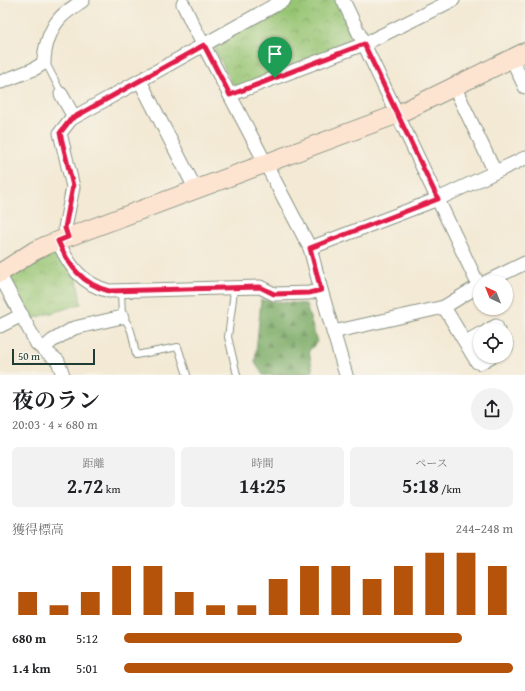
<!DOCTYPE html>
<html lang="ja">
<head>
<meta charset="utf-8">
<style>
  :root { --surface:#fff; --page:#f2f2f2; --text:#202124; --muted:#757577; --accent:#b45309 }
  body { margin:0; font-family:"Gentium Book Plus","Noto Serif JP",serif; background:var(--page); color:var(--text); height:100vh; display:flex; flex-direction:column; font-size:15px; white-space:nowrap }
  * { box-sizing:border-box; margin:0 }
  p { font-size:13px; color:var(--muted) }
  .icon { flex:none; width:22px; height:22px; fill:none; stroke:currentColor; stroke-width:2; stroke-linecap:round; stroke-linejoin:round }
  .map { position:relative; height:375px; overflow:hidden }
  .drawer { display:flex; flex-direction:column; background:var(--surface); flex:1 }
  .drawer>* { flex:none }
  .needle { width:26px; rotate:317deg }
  .tools { position:absolute; left:473px; top:275px; display:grid; gap:8px }
  .tools a { display:grid; place-items:center; width:40px; height:40px; border-radius:50%; background:var(--surface); box-shadow:0 1px 3px #0004; font-size:20px }
  .scale { position:absolute; left:12px; bottom:10px; width:83px; box-sizing:border-box; padding-left:4px; border:2px solid #1f3d34; border-top:0; font-size:11px; line-height:14px; white-space:nowrap; color:#1f3d34; -webkit-text-stroke:3px #f7f3e8; paint-order:stroke }
  .pin { position:absolute; display:grid; place-items:center; width:34px; height:34px; color:#fff; margin:-41px -17px; border-radius:50% 50% 50% 0; rotate:-45deg; box-shadow:0 0 4px #0007 }
  .pin .icon { rotate:45deg }
  .round { display:grid; place-items:center; flex:none; width:42px; height:42px; border-radius:21px; background:var(--page) }
  .headline { display:flex; align-items:center; justify-content:space-between; height:68px; padding:0 12px }
  h1 { font-size:22px; font-weight:700; line-height:30px }
  .metrics { display:grid; grid-template-columns:repeat(3,1fr); gap:6px; height:68px; padding:4px 12px }
  .metrics div { display:grid; align-content:center; border-radius:6px; background:var(--page); text-align:center }
  .metrics b { font-size:20px; font-weight:700 }
  .metrics small { font-size:11px; font-weight:400 }
  .metrics p { font-size:11px }
  .chart { height:112px; padding:8px 12px }
  .chart p { display:flex; justify-content:space-between }
  .chart svg { width:100%; height:72px; margin-top:4px; stroke:var(--accent); stroke-width:6 }
  ul { padding:0 12px; list-style:none; font-size:13px }
  li { display:grid; grid-template-columns:64px 48px 1fr; align-items:center; height:30px }
  li i { height:10px; border-radius:5px; background:var(--accent) }
  .map>svg:first-child { display:block }
  .forest { fill:url(#forest-firs); stroke:#4c744c }
  .park { fill:url(#park-crowns); stroke:#5b8154 }
  .lines { fill:none; stroke-linecap:round; stroke-linejoin:round }
  .lane-casing { stroke:#899384; stroke-width:8 }
  .street-casing { stroke:#899384; stroke-width:15 }
  .secondary-casing { stroke:#899384; stroke-width:20 }
  .lane { stroke:#fff; stroke-width:6 }
  .street { stroke:#fff; stroke-width:13 }
  .secondary { stroke:#fde4d1; stroke-width:18 }
  .route-casing { stroke:#fff; stroke-width:8 }
  .route { stroke:#e11d48; stroke-width:5 }
</style>
</head>
<body>
<div class="map">
<svg width="525" height="375" viewBox="0 0 525 375">
  <defs>
    <pattern id="forest-firs" width="22" height="20" patternUnits="userSpaceOnUse"><rect width="22" height="20" fill="#79aa65"/><path d="M5 1l3.5 6h-7zM16 11l3.5 6h-7z" fill="#638c54"/></pattern>
    <pattern id="park-crowns" width="20" height="18" patternUnits="userSpaceOnUse"><rect width="20" height="18" fill="#97c573"/><path d="M2 6a3 3 0 1 1 6 0M12 15a3 3 0 1 1 6 0" fill="none" stroke="#7ba15f"/></pattern>
  </defs>
  <rect width="100%" height="100%" fill="#f7f3e8"/>
  <filter id="ink" filterUnits="userSpaceOnUse"><feTurbulence type="fractalNoise" baseFrequency=".025" numOctaves="2"/><feDisplacementMap in="SourceGraphic" scale="8" xChannelSelector="R" yChannelSelector="G"/><feConvolveMatrix kernelMatrix="1 2 1 2 8 2 1 2 1" color-interpolation-filters="sRGB"/></filter>
  <filter id="wash" filterUnits="userSpaceOnUse"><feTurbulence type="fractalNoise" baseFrequency=".012" numOctaves="4" result="noise"/><feDisplacementMap in="SourceGraphic" scale="16" xChannelSelector="R" yChannelSelector="G"/><feGaussianBlur stdDeviation="0.9" result="paint"/><feColorMatrix in="noise" values="0 0 0 0 0 0 0 0 0 0 0 0 0 0 0 0 0 1.4 0 .05"/><feComposite in="paint" operator="in"/></filter>
  <g filter="url(#wash)">
    <rect width="100%" height="100%" fill="#f3e9d4"/>
    <polygon class="forest" points="261,300 306,304 317,342 309,351 313,371 304,375 263,375 255,363"/>
    <g class="park">
      <polygon points="289,0 341,0 361,40 235,89 211,42"/>
      <polygon points="53,250 60,254 77,278 81,304 28,320 7,281 8,276"/>
    </g>
  </g>
  <g filter="url(#ink)">
    <g class="lines">
      <g class="lane-casing">
        <g id="lane">
          <polyline points="44,63 47,65 61,92 61,94"/>
          <polyline points="234,287 233,299 228,337 237,375"/>
          <path d="M 121,291 L 122,317 C 133,326 133,342 136,355 L 178,347 L 187,375"/>
        </g>
      </g>
      <g class="street-casing">
        <g id="street">
          <polyline points="343,0 479,286"/>
          <polyline points="183,4 193,25 310,248 321,290 346,375"/>
          <polyline points="512,59 525,87"/>
          <polyline points="140,81 196,190"/>
          <path d="M 1,82 L 34,69 L 44,63 C 44,48 50,29 60,18 C 66,11 76,6 83,0"/>
          <polyline points="454,86 495,172"/>
          <polyline points="61,94 74,117"/>
          <polyline points="230,95 364,44 453,0"/>
          <polyline points="68,237 65,228 73,187 60,133 71,119 284,0"/>
          <path d="M 58,241 C 69,266 82,284 109,291 L 260,287 L 274,294 L 309,293 L 321,290"/>
          <polyline points="310,248 438,199 525,158"/>
          <polyline points="0,274 3,281 37,344 58,361 63,375"/>
          <polyline points="486,282 525,263"/>
          <polyline points="444,307 477,362 480,363 492,356"/>
          <polyline points="0,326 22,315"/>
          <polyline points="488,330 496,326 498,330"/>
          <polyline points="333,332 444,307 480,285"/>
          <polyline points="466,342 480,334"/>
          <polyline points="506,345 506,347"/>
          <polyline points="43,349 52,341 74,328 122,317"/>
        </g>
      </g>
      <g class="secondary-casing">
        <polyline id="secondary" points="0,273 34,251 47,245 398,114 525,52"/>
      </g>
      <use href="#lane" class="lane"/>
      <use href="#street" class="street"/>
      <use href="#secondary" class="secondary"/>
    </g>
  </g>
  <g class="lines" filter="url(#ink)">
    <g class="route-casing">
      <path id="route" d="M 364,44 L 438,199 L 310,248 L 321,290 L 309,293 L 274,294 L 260,287 L 109,291 C 82,284 69,266 58,241 L 68,237 L 65,228 L 73,186 L 60,133 L 71,119 L 204,45 L 230,95 Z"/>
    </g>
    <use href="#route" class="route"/>
  </g>
</svg>
<div class="tools">
<a><svg class="needle" viewBox="-14 -14 28 28"><path d="M0-13l5 13h-10z" fill="#e53935"/><path d="M0 13l5-13h-10z" fill="#757577"/></svg></a>
<a><svg class="icon" aria-label="locate" viewBox="0 0 24 24"><circle cx="12" cy="12" r="6"/><path d="M12 2v4M12 18v4M2 12h4M18 12h4"/></svg></a>
</div>
<div class="scale">50 m</div>
<div class="pin" style="left:275px;top:78px;background:#1e9e55"><svg class="icon" aria-label="arrive" viewBox="0 0 24 24"><path d="M6 21V4h12l-3 4 3 4H6"/></svg></div>
</div>
<section class="drawer">
<div class="headline"><div><h1>夜のラン</h1><p>20:03 · 4 × 680 m</p></div><a class="round"><svg class="icon" aria-label="share" viewBox="0 0 24 24"><path d="M12 15V3M7 8l5-5 5 5M5 13v7h14v-7"/></svg></a></div>
<div class="metrics">
<div><p>距離</p><b>2.72<small> km</small></b></div>
<div><p>時間</p><b>14:25</b></div>
<div><p>ペース</p><b>5:18<small> /km</small></b></div>
</div>
<div class="chart"><p><span>獲得標高</span>244–248 m</p>
<svg viewBox="0 0 160 44" preserveAspectRatio="none"><path d="M5 44V30M15 44V38M25 44V30M35 44V14M45 44V14M55 44V30M65 44V38M75 44V38M85 44V22M95 44V14M105 44V14M115 44V22M125 44V14M135 44V6M145 44V6M155 44V14"/></svg>
</div>
<ul>
<li><b>680 m</b>5:12<i style="width:87%"></i></li>
<li><b>1.4 km</b>5:01<i style="width:100%"></i></li>
</ul>
</section>
</body>
</html>
